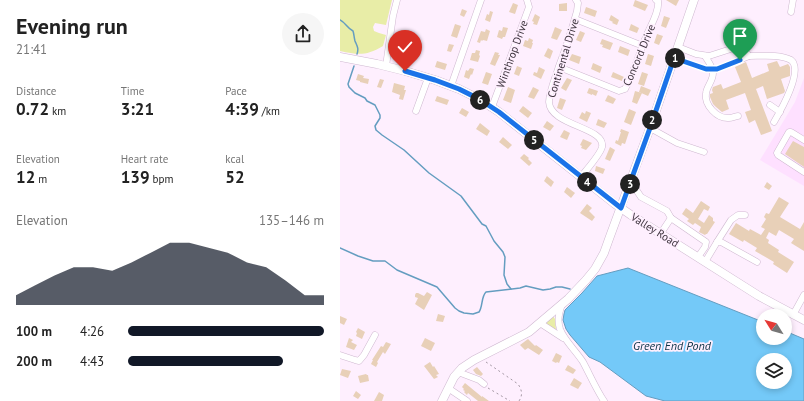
<!DOCTYPE html>
<html lang="en">
<head>
<meta charset="utf-8">
<style>
  :root { --surface:#fff; --page:#f6f6f6; --text:#222; --muted:#767676; --accent:#111827 }
  body { margin:0; font-family:"PT Sans",sans-serif; background:var(--page); color:var(--text); height:100vh; display:flex; flex-direction:column; font-size:15px; white-space:nowrap }
  * { box-sizing:border-box; margin:0 }
  p { font-size:13px; color:var(--muted) }
  .icon { flex:none; width:22px; height:22px; fill:none; stroke:currentColor; stroke-width:2; stroke-linecap:round; stroke-linejoin:round }
  .map { position:relative; flex:1; overflow:hidden }
  .sheet { display:flex; flex-direction:column; background:var(--surface); width:340px }
  .sheet>* { flex:none }
  .needle { width:26px; rotate:307deg }
  .buttons { position:absolute; left:416px; top:309px; display:grid; gap:8px }
  .buttons a { display:grid; place-items:center; width:36px; height:36px; border-radius:50%; background:var(--surface); box-shadow:0 2px 6px #0003; font-size:20px }
  .pin { position:absolute; display:grid; place-items:center; width:34px; height:34px; color:#fff; margin:-41px -17px; border-radius:50% 50% 50% 0; rotate:-45deg; box-shadow:0 0 4px #0007 }
  .pin .icon { rotate:45deg }
  .km { position:absolute; width:20px; height:20px; margin:-10px; border-radius:50%; background:#222; color:#fff; font-size:11px; line-height:20px; text-align:center }
  .round { display:grid; place-items:center; flex:none; width:42px; height:42px; border-radius:21px; background:var(--page) }
  .head { display:flex; align-items:center; justify-content:space-between; height:68px; padding:0 16px }
  h1 { font-size:22px; font-weight:600; line-height:30px }
  .metrics { display:grid; grid-template-columns:repeat(3,1fr); gap:6px; height:68px; padding:4px 16px }
  .metrics div { display:grid; align-content:center }
  .metrics b { font-size:17px; font-weight:600 }
  .metrics small { font-size:11px; font-weight:400 }
  .metrics p { font-size:11px }
  .chart { height:112px; padding:8px 16px }
  .chart p { display:flex; justify-content:space-between }
  .chart svg { width:100%; height:72px; margin-top:4px; fill:var(--accent); opacity:.7 }
  ul { padding:0 16px; list-style:none; font-size:13px }
  li { display:grid; grid-template-columns:64px 48px 1fr; align-items:center; height:30px }
  li i { height:10px; border-radius:5px; background:var(--accent) }
  main { display:flex; flex:1; min-height:0 }
  .map>svg:first-child { display:block }
  .built { fill:#fee0ff }
  .green { fill:#e8eda7 }
  .water { fill:#74c9f8; stroke:#649dc0; fill-rule:evenodd }
  .lines { fill:none; stroke-linecap:round; stroke-linejoin:round }
  .stream { stroke:#649dc0; stroke-width:1.5 }
  .building { fill:#e8d0b8 }
  .minor-casing { stroke:#cfb8d0; stroke-width:7 }
  .major-casing { stroke:#cfb8d0; stroke-width:9 }
  .path { stroke:#a498a4; stroke-width:1; stroke-dasharray:2 3; stroke-linecap:butt }
  .minor { stroke:#fff; stroke-width:6 }
  .major { stroke:#fff; stroke-width:8 }
  .route-casing { stroke:#fff; stroke-width:8 }
  .route { stroke:#1a73e8; stroke-width:5 }
  .labels { text-anchor:middle; dominant-baseline:central; stroke-width:3.5; stroke-linejoin:round; paint-order:stroke }
  .street-label { font-size:11px; fill:#3f353f; stroke:#feeffe }
  .water-label { font-size:12px; font-style:italic; fill:#0d3447; stroke:#feeffe }
</style>
</head>
<body>
<main>
<section class="sheet">
<div class="head"><div><h1>Evening run</h1><p>21:41</p></div><a class="round"><svg class="icon" aria-label="share" viewBox="0 0 24 24"><path d="M12 15V3M7 8l5-5 5 5M5 13v7h14v-7"/></svg></a></div>
<div class="metrics">
<div><p>Distance</p><b>0.72<small> km</small></b></div>
<div><p>Time</p><b>3:21</b></div>
<div><p>Pace</p><b>4:39<small> /km</small></b></div>
</div>
<div class="metrics">
<div><p>Elevation</p><b>12<small> m</small></b></div>
<div><p>Heart rate</p><b>139<small> bpm</small></b></div>
<div><p>kcal</p><b>52</b></div>
</div>
<div class="chart"><p><span>Elevation</span>135–146 m</p>
<svg viewBox="0 0 160 44" preserveAspectRatio="none"><path d="M0 44V38L10 32L20 26L30 21L40 21L50 23L60 18L70 12L80 6L90 6L100 9L110 12L120 18L130 21L140 29L150 38L160 38V44z"/></svg>
</div>
<ul>
<li><b>100 m</b>4:26<i style="width:100%"></i></li>
<li><b>200 m</b>4:43<i style="width:79%"></i></li>
</ul>
</section>
<div class="map">
<svg width="464" height="401" viewBox="0 0 464 401">
  <rect width="100%" height="100%" fill="#feeffe"/>
  <polygon class="built" points="464,78 464,186 420,160 455,102"/>
  <g class="green">
    <path d="M 0,0 L 52,0 L 46,25 L 35,23 L 33,27 L 34,31 L 39,33 L 46,35 L 43,46 C 26,56 19,55 0,51 Z"/>
    <polygon points="213,316 215,319 216,330 204,324"/>
  </g>
  <path class="water" d="M 288,268 L 423,322 L 423,338 L 445,338 L 445,331 L 464,339 L 464,401 L 325,401 L 306,396 L 260,362 L 249,357 L 230,335 L 226,329 L 223,320 L 224,314 L 225,310 L 242,293 L 257,276 ZM 423,360 L 445,360 L 445,382 L 423,382 Z"/>
  <g class="lines">
    <g class="stream">
      <path d="M 0,20 C 6,23 7,28 13,31 C 14,34 14,37 15,41 C 17,46 19,48 17,54"/>
      <polyline points="14,66 8,84 9,87 15,93 25,98 27,101 35,105 40,115 40,118 35,126 36,130 42,135 64,150 89,173 121,196 142,224 146,226 154,241 163,252 165,257 164,275 167,284 171,289"/>
      <path d="M 0,248 L 18,256 L 33,261 L 45,261 L 57,270 L 97,287 L 115,308 L 119,311 L 124,313 L 133,314 L 139,312 C 143,306 141,297 146,292 L 180,288 L 186,286 L 203,290 L 210,289 L 216,287 L 222,287 L 230,289"/>
    </g>
  </g>
  <g class="building">
    <polygon points="295,0 308,5 305,11 293,6"/>
    <polygon points="326,0 339,0 336,6"/>
    <polygon points="173,3 178,5 175,14 169,12"/>
    <polygon points="227,3 227,11 219,11 219,4"/>
    <polygon points="246,7 257,11 255,17 244,13"/>
    <polygon points="122,9 127,11 124,17 120,15"/>
    <polygon points="150,11 153,12 150,22 145,20 147,14 149,15"/>
    <polygon points="195,14 200,17 197,25 193,24 194,22 192,21"/>
    <polygon points="271,15 279,20 277,25 272,23 273,22 269,20"/>
    <polygon points="324,16 330,18 326,28 321,26"/>
    <polygon points="115,24 121,26 117,38 111,36"/>
    <polygon points="291,24 299,28 297,33 289,30"/>
    <polygon points="163,27 168,28 165,37 163,37 162,39 157,37 159,30 162,31"/>
    <polygon points="215,27 222,30 217,40 211,38"/>
    <polygon points="146,29 150,31 147,41 143,40 142,41 141,40 140,43 137,42 141,31 145,32"/>
    <polygon points="240,31 245,33 241,42 236,40"/>
    <polygon points="317,34 323,36 319,45 314,43"/>
    <polygon points="189,38 193,40 192,43 193,43 191,49 183,46 185,40 188,41"/>
    <polygon points="262,39 273,43 270,50 262,47 263,45 260,44"/>
    <polygon points="109,44 114,45 111,52 107,51"/>
    <polygon points="280,46 290,50 288,56 278,52"/>
    <polygon points="208,48 213,51 210,59 204,56"/>
    <polygon points="136,50 140,51 139,55 140,56 138,62 130,60 132,53 135,53"/>
    <polygon points="155,52 159,53 158,55 160,55 155,66 150,64"/>
    <polygon points="232,54 241,57 239,64 229,60"/>
    <polygon points="308,54 314,56 311,66 305,64"/>
    <polygon points="97,61 107,64 105,70 95,67"/>
    <polygon points="437,61 440,67 448,64 450,67 450,76 441,79 445,91 444,93 427,99 423,86 416,89 432,131 421,135 415,120 409,123 405,112 411,110 405,93 386,100 389,109 382,112 376,107 373,104 370,97 370,94 373,93 372,90 373,87 381,84 383,89 401,82 395,67 406,62 412,78 429,71 427,64"/>
    <polygon points="253,63 262,67 260,73 251,69"/>
    <polygon points="177,66 182,68 179,76 174,74"/>
    <polygon points="199,67 205,70 201,79 193,75 194,72 197,73"/>
    <polygon points="130,68 134,69 132,75 131,74 129,79 124,77 126,70 128,71"/>
    <polygon points="146,72 152,74 148,85 142,83"/>
    <polygon points="273,72 284,77 282,81 271,77"/>
    <polygon points="302,72 308,74 304,86 298,84"/>
    <polygon points="18,74 24,76 23,78 29,79 28,84 20,82 20,81 16,80"/>
    <polygon points="227,78 232,80 226,91 221,88"/>
    <polygon points="40,79 44,80 41,88 37,87"/>
    <polygon points="54,83 65,86 64,90 66,90 63,100 59,99 60,95 52,92"/>
    <polygon points="301,86 311,90 308,96 299,92"/>
    <polygon points="168,87 175,90 171,103 163,100"/>
    <polygon points="193,87 199,90 194,99 188,97"/>
    <polygon points="249,88 258,91 256,96 252,94 252,95 247,93"/>
    <polygon points="295,91 302,93 297,104 292,102"/>
    <polygon points="268,95 276,99 273,104 265,101"/>
    <polygon points="97,96 109,100 107,105 95,101"/>
    <polygon points="220,98 226,100 222,110 217,108"/>
    <polygon points="183,106 192,113 188,118 179,111"/>
    <polygon points="122,108 129,112 126,117 119,113"/>
    <polygon points="289,109 296,112 291,125 284,122"/>
    <polygon points="246,111 251,113 247,122 239,118 242,112 245,114"/>
    <polygon points="258,119 267,123 264,128 256,125"/>
    <polygon points="207,121 214,126 210,131 203,127"/>
    <polygon points="140,123 150,131 147,136 136,129"/>
    <polygon points="281,129 289,132 285,144 282,143 281,146 275,143 276,140 278,141 281,132 280,132"/>
    <polygon points="224,130 230,133 227,140 220,137"/>
    <polygon points="163,137 172,145 168,149 159,142"/>
    <polygon points="243,139 252,143 246,150 241,148 242,146 240,145"/>
    <polygon points="453,141 464,147 464,167 445,154"/>
    <polygon points="270,147 275,150 270,161 265,159"/>
    <polygon points="184,154 189,158 188,159 192,163 189,166 180,158"/>
    <polygon points="256,166 265,169 263,174 255,171"/>
    <polygon points="207,176 214,182 211,187 204,181"/>
    <polygon points="427,182 432,186 429,190 424,187"/>
    <polygon points="227,187 235,193 231,198 224,192"/>
    <polygon points="439,197 449,203 440,217 460,229 464,222 464,251 451,243 454,239 439,230 436,236 429,232 426,238 429,240 428,243 439,250 438,252 454,262 447,273 433,264 434,262 415,251 417,248 404,240 403,242 389,234 396,223 409,231 410,229 421,235 425,229 421,227 426,219 424,217 426,213 429,214"/>
    <polygon points="361,201 370,207 368,211 364,209 358,219 364,223 369,215 373,218 373,221 375,222 367,234 366,234 365,235 359,232 361,227 355,223 353,225 347,221 349,219 342,214 346,208 353,213"/>
    <polygon points="247,204 252,208 249,211 255,217 252,221 240,213"/>
    <polygon points="87,292 92,295 84,310 75,304 78,298 75,297 75,295 76,293 78,293 84,296"/>
    <polygon points="98,314 105,316 103,322 96,321"/>
    <polygon points="0,316 7,319 4,325 0,323"/>
    <polygon points="18,328 25,332 22,339 16,336 17,333 16,332"/>
    <polygon points="9,338 13,340 11,342 17,345 14,350 6,347"/>
    <polygon points="85,338 95,343 91,351 81,346"/>
    <polygon points="188,339 195,346 196,345 203,350 199,355 188,348 185,350 180,345"/>
    <polygon points="46,342 51,344 45,354 43,352 37,362 38,363 36,367 31,364 33,360 32,360 41,346 43,347"/>
    <polygon points="216,353 222,356 219,363 217,362 216,363 212,361"/>
    <polygon points="90,362 93,367 94,366 99,374 96,375 98,377 94,379 84,366"/>
    <polygon points="228,365 236,370 233,374 225,370"/>
    <polygon points="137,367 143,374 141,376 136,374 133,370"/>
    <polygon points="2,369 11,371 8,378 0,375"/>
    <polygon points="26,374 27,375 28,375 29,381 20,383 18,376"/>
    <polygon points="234,378 242,383 238,389 230,385"/>
    <polygon points="125,383 142,397 142,396 149,401 138,401 128,393 127,395 124,392 125,391 123,390 124,389 122,387"/>
    <polygon points="16,391 21,395 18,399 13,396"/>
    <polygon points="39,392 44,395 42,401 34,401"/>
  </g>
  <g class="lines">
    <g class="minor-casing">
      <g id="minor">
        <path d="M 236,0 L 238,3 L 237,11 C 232,29 226,48 219,66 C 216,76 209,92 209,102 C 210,126 266,127 262,147 C 260,155 246,170 241,177"/>
        <polyline points="451,12 453,0"/>
        <polyline points="235,19 303,46"/>
        <path d="M 365,56 C 368,61 373,67 373,73 C 373,81 367,86 366,93 C 364,105 377,119 389,118 C 392,118 396,116 398,116"/>
        <path d="M 409,56 C 422,56 439,54 451,60 C 464,70 441,110 434,122"/>
        <path d="M 334,58 L 366,69 L 377,69 L 409,56 C 405,51 403,48 397,47 L 369,56 L 356,54 L 338,47"/>
        <polyline points="46,66 53,16 57,0"/>
        <path d="M 219,67 L 279,91 L 285,89 C 293,74 298,58 304,42 C 307,31 320,13 318,1 L 316,0"/>
        <polyline points="111,86 141,0"/>
        <polyline points="430,105 440,112"/>
        <polyline points="152,107 189,7 187,0"/>
        <polyline points="76,111 88,78"/>
        <polyline points="310,128 337,143 364,152"/>
        <polyline points="464,140 451,132 449,132 437,153 438,155 464,172"/>
        <polyline points="289,186 297,191 301,197 327,211 331,218 366,242 365,247 358,257"/>
        <polyline points="321,233 331,218"/>
        <polyline points="377,242 391,220 398,215 405,215"/>
        <polyline points="365,262 377,242 381,242 417,262"/>
        <path d="M 222,304 C 219,313 217,320 220,329 C 224,340 236,351 243,362 C 250,375 256,389 264,401"/>
        <polyline points="453,315 464,295"/>
        <polyline points="200,323 223,338"/>
        <polyline points="0,355 15,360 19,361 24,355 35,335"/>
        <polyline points="118,372 139,380 144,384"/>
        <polyline points="108,388 127,401"/>
      </g>
    </g>
    <g class="major-casing">
      <g id="major">
        <polyline points="0,57 37,64 65,71 95,80 119,89 139,99 159,112 275,204 291,215 419,296 464,320"/>
        <polyline points="102,401 114,377 122,368 134,360 189,332 228,299 246,280 255,269 264,253 269,239 310,128 354,0"/>
      </g>
    </g>
    <g class="path">
      <path d="M 146,362 L 178,384 C 182,390 183,395 179,401"/>
      <polyline points="148,388 170,401"/>
    </g>
    <use href="#minor" class="minor"/>
    <use href="#major" class="major"/>
  </g>
  <g class="lines">
    <g class="route-casing">
      <polyline id="route" points="65,71 95,80 119,89 139,99 159,112 281,208 310,128 334,58 366,69 377,69 400,60"/>
    </g>
    <use href="#route" class="route"/>
  </g>
  <g class="labels">
    <g class="street-label">
      <text transform="translate(172 54) rotate(-70)">Winthrop Drive</text>
      <text transform="translate(299 55) rotate(-67)">Concord Drive</text>
      <text transform="translate(223 58) rotate(-73)">Continental Drive</text>
      <text transform="translate(315 230) rotate(32)">Valley Road</text>
    </g>
    <g class="water-label">
      <text x="332" y="345">Green End Pond</text>
    </g>
  </g>
</svg>
<div class="buttons">
<a><svg class="needle" viewBox="-14 -14 28 28"><path d="M0-13l5 13h-10z" fill="#e53935"/><path d="M0 13l5-13h-10z" fill="#767676"/></svg></a>
<a><svg class="icon" aria-label="layers" viewBox="0 0 24 24"><path d="M12 4l9 5-9 5-9-5zM3 14l9 5 9-5"/></svg></a>
</div>
<div class="pin" style="left:400px;top:60px;background:#1e9e55"><svg class="icon" aria-label="arrive" viewBox="0 0 24 24"><path d="M6 21V4h12l-3 4 3 4H6"/></svg></div>
<div class="pin" style="left:65px;top:71px;background:#d93025"><svg class="icon" aria-label="check" viewBox="0 0 24 24"><path d="M5 12l5 5 9-10"/></svg></div>
<b class="km" style="left:335px;top:58px">1</b>
<b class="km" style="left:312px;top:120px">2</b>
<b class="km" style="left:290px;top:184px">3</b>
<b class="km" style="left:247px;top:182px">4</b>
<b class="km" style="left:194px;top:140px">5</b>
<b class="km" style="left:140px;top:100px">6</b>
</div>
</main>
</body>
</html>
